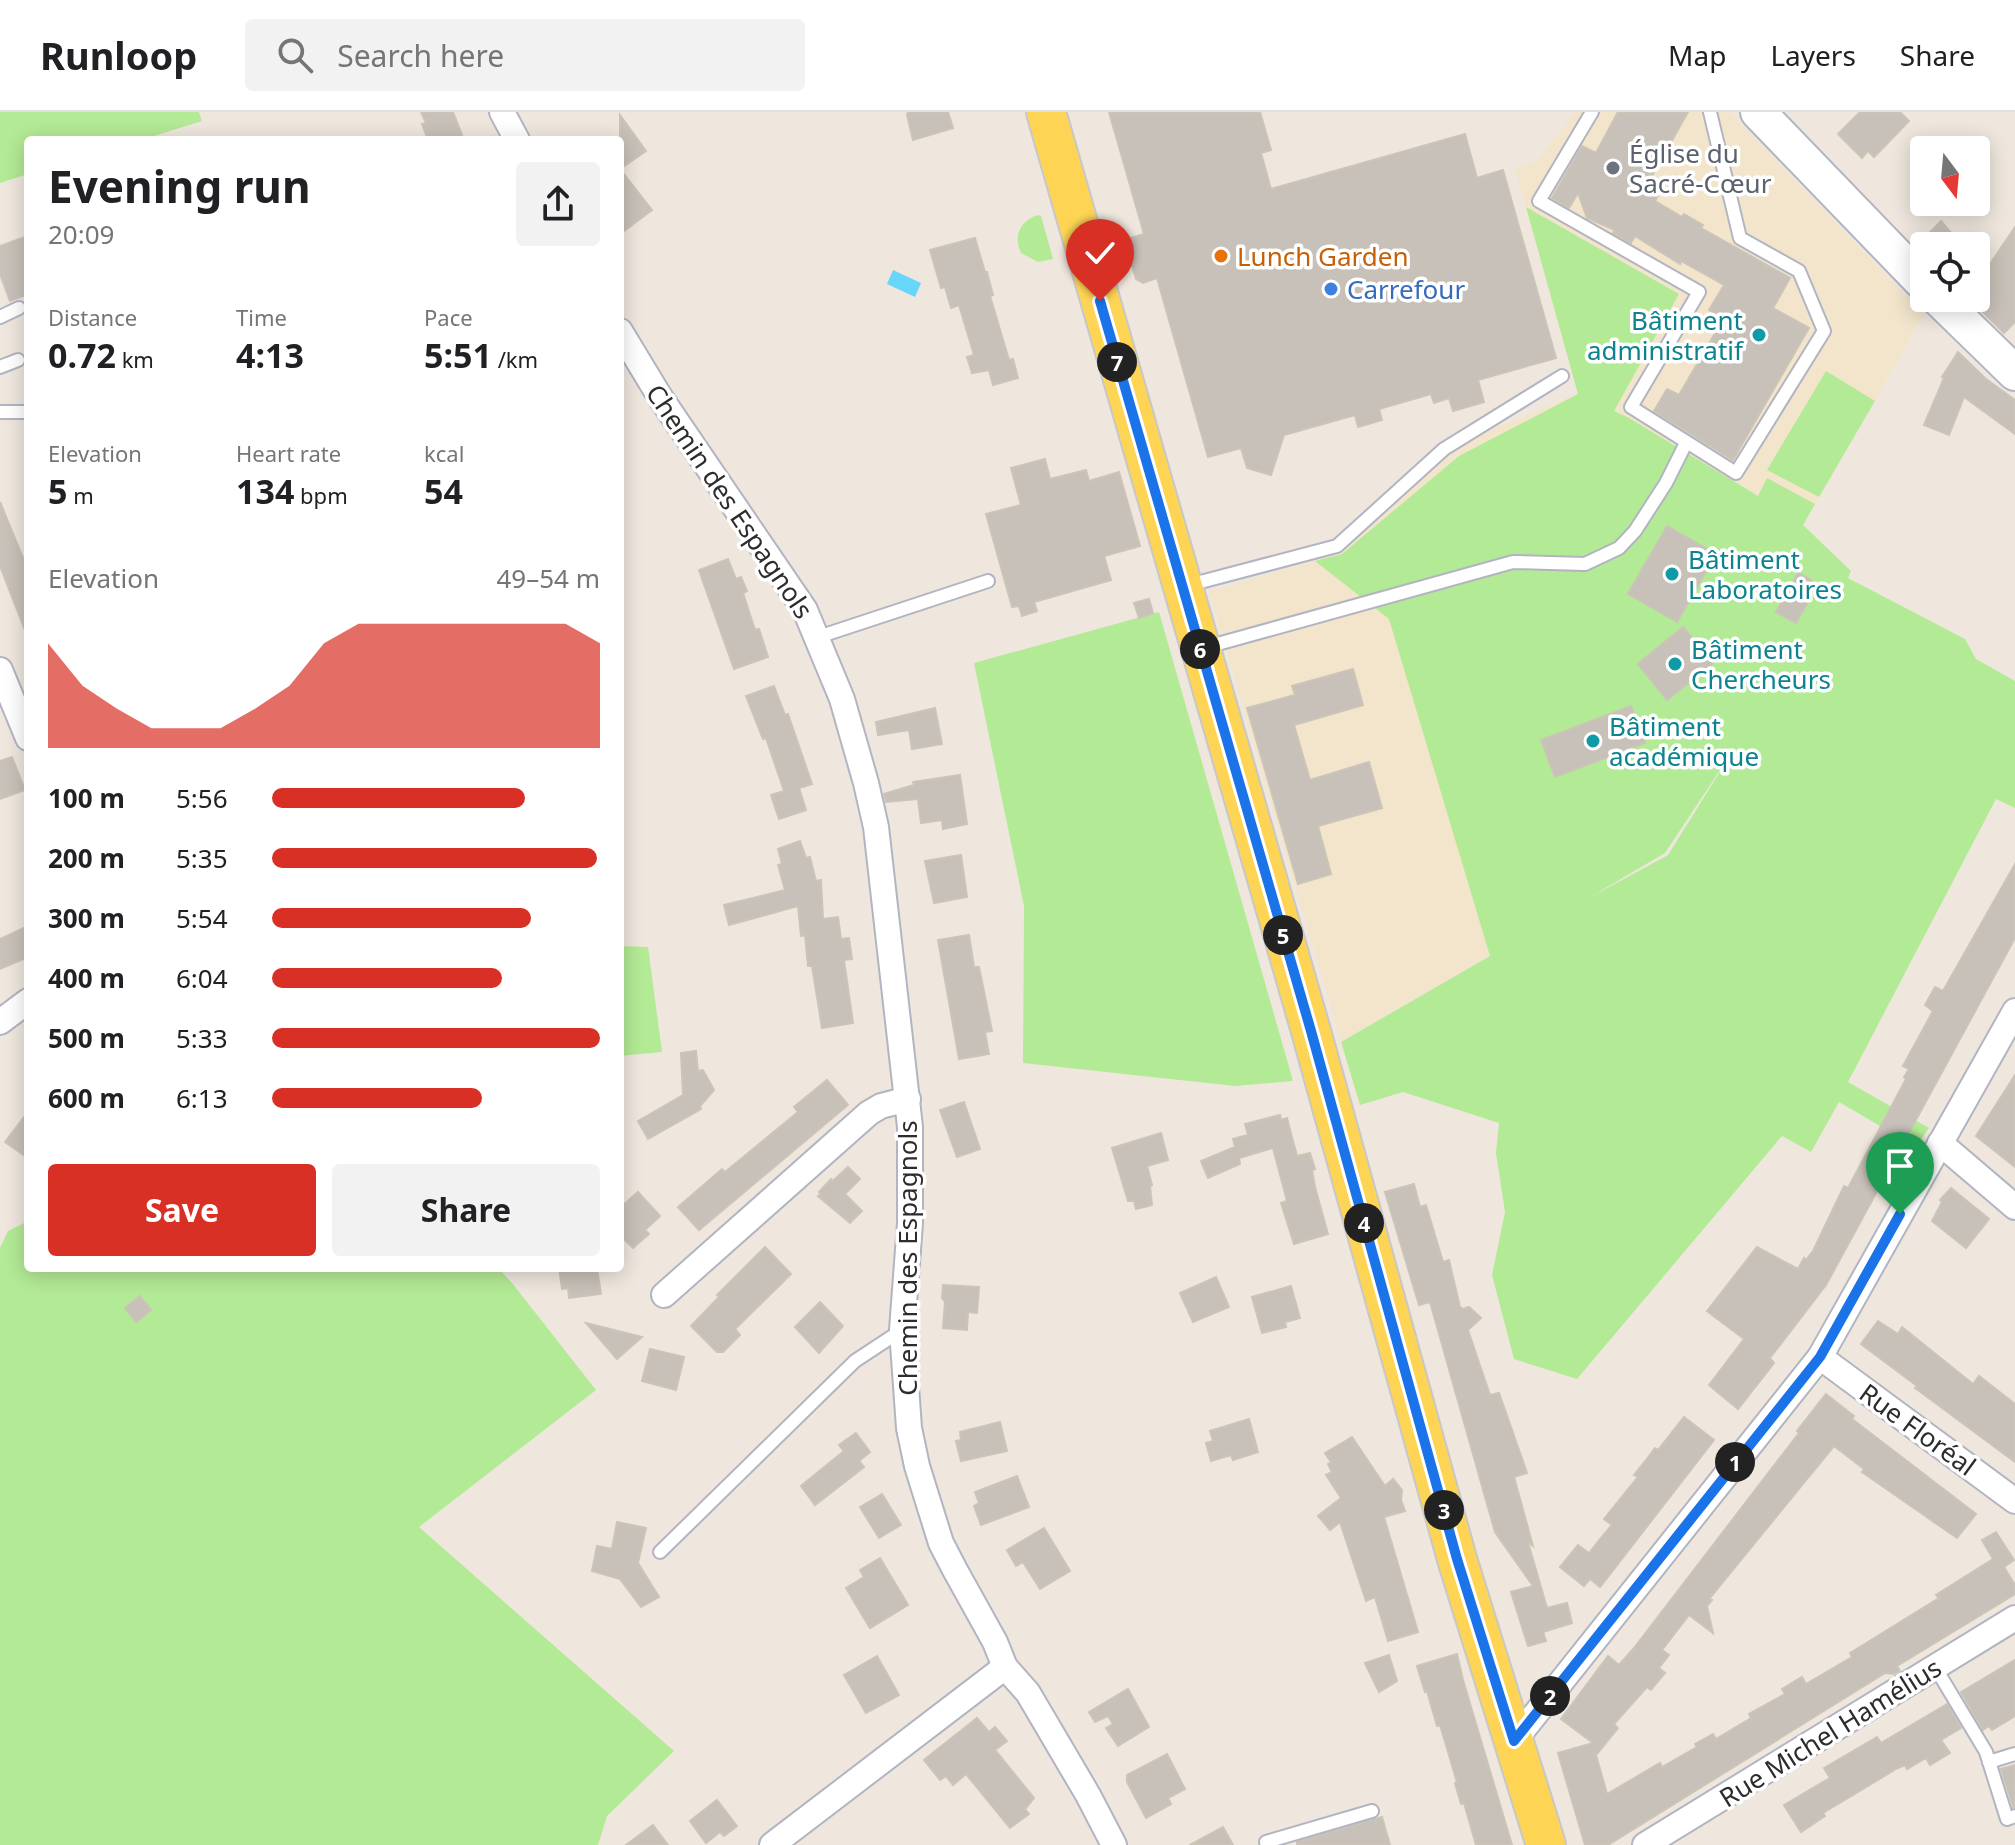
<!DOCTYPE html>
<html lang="en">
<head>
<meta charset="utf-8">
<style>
  :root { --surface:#fff; --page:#f2f2f2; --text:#202124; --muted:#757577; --line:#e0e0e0; --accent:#d93025 }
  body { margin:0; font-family:"Noto Sans",sans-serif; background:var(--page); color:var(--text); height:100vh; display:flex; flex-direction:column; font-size:30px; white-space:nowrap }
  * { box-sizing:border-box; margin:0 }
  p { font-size:26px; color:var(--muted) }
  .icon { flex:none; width:44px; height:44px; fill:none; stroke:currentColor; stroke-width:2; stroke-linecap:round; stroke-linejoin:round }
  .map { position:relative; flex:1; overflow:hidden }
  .sheet { position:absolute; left:24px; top:24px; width:600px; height:1136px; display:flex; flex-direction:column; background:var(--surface); border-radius:8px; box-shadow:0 4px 20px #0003 }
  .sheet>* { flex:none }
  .needle { width:52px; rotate:164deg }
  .tools { position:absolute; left:1910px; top:24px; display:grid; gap:16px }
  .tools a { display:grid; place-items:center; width:80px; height:80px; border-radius:8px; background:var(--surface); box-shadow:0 4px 20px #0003; font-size:40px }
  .pin { position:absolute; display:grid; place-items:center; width:68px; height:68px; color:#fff; margin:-82px -34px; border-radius:50% 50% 50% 0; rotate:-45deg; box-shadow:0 0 8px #0007 }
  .pin .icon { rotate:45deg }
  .km { position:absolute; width:40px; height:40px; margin:-20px; border-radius:50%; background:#222; color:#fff; font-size:22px; line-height:40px; text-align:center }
  .round { display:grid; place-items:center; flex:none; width:84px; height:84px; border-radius:8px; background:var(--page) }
  .headline { display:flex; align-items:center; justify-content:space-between; height:136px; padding:0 24px }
  h1 { font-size:44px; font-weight:700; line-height:60px }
  .figures { display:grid; grid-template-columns:repeat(3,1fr); gap:12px; height:136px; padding:8px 24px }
  .figures div { display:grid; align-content:center }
  .figures b { font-size:34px; font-weight:700 }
  .figures small { font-size:22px; font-weight:400 }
  .figures p { font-size:22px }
  .chart { height:224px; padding:16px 24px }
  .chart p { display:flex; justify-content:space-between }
  .chart svg { width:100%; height:144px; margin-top:8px; fill:var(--accent); opacity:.7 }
  .action { display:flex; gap:16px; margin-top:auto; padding:16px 24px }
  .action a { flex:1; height:92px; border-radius:8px; background:var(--accent); color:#fff; font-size:32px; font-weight:700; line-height:92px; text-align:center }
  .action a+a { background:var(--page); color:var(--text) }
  ul { padding:0 24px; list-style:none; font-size:26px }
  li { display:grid; grid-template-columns:128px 96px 1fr; align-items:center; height:60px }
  li i { height:20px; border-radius:10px; background:var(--accent) }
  header { display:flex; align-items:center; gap:48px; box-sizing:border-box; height:112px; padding:0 40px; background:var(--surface); border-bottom:2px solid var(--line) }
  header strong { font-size:38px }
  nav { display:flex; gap:44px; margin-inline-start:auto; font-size:28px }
  .search { width:560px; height:72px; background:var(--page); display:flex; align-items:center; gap:20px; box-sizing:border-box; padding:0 28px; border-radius:8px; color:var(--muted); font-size:30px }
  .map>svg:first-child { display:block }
  .education { fill:#f2e5cc }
  .green { fill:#b3ea95; fill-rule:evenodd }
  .water { fill:#68d5fa }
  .building { fill:#c7c1b9; stroke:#cbc4b7; stroke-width:2 }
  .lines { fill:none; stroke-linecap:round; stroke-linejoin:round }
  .lane-casing { stroke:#b2b5c1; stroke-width:16 }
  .street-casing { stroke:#b2b5c1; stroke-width:28 }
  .secondary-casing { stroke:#b2b5c1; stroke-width:38 }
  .primary-casing { stroke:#c8c8c8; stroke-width:42 }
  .lane { stroke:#fff; stroke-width:12 }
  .street { stroke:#fff; stroke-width:24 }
  .secondary { stroke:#fff; stroke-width:34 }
  .primary { stroke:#fed454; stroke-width:38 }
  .route-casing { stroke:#fff; stroke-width:16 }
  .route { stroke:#1a73e8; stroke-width:10 }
  .worship-dot { fill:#6b7280; stroke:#fff; stroke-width:3 }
  .food-dot { fill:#e8710a; stroke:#fff; stroke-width:3 }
  .shop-dot { fill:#3f7fe0; stroke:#fff; stroke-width:3 }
  .culture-dot { fill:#0f9aa8; stroke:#fff; stroke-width:3 }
  .labels { text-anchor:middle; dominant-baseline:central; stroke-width:7; stroke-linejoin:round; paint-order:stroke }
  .worship-label { font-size:26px; fill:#5b616d; stroke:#fff; text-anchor:start }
  .food-label { font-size:26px; fill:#c56008; stroke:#fff; text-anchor:start }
  .shop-label { font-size:26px; fill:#366cbe; stroke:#fff; text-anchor:start }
  .culture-label { font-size:26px; fill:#0d838f; stroke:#fff; text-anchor:start }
  .street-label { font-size:26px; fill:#2c2c2c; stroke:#fff }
</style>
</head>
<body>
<header>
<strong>Runloop</strong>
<div class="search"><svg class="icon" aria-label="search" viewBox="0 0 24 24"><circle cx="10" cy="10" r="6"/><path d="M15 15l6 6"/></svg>Search here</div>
<nav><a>Map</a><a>Layers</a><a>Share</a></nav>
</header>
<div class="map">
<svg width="2015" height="1733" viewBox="0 0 2015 1733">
  <rect width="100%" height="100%" fill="#efe7de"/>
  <polygon class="education" points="1575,0 1729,0 1924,203 1803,413 1851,459 1665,741 1341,930 1209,479 1341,442 1444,337 1578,282 1515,57 1536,50"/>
  <g class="green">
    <polygon points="0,0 199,0 202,9 141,28 28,28 28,62 0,71"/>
    <path d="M 1526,95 L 1679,182 L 1614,299 L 1629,306 L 1758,384 L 1767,366 L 1815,392 L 1803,413 L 1851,459 L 1848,466 L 1965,527 L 1976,547 L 2015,569 L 2015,696 L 1996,687 L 1848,970 L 1929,1016 L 1916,1035 L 1839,990 L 1811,1040 L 1782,1024 L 1577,1267 L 1514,1247 L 1492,1163 L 1505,1100 L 1496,1041 L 1499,1011 L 1403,980 L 1360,993 L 1341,930 L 1490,844 L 1389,507 L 1315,449 L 1342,442 L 1459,344 L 1578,282 ZM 1734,637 L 1668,743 L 1587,787 L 1665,741 Z"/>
    <path d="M 1038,103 L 1041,104 L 1053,147 L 1038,150 L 1021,141 C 1013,123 1020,109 1038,103 Z"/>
    <polygon points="1826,259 1875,289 1819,385 1767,358"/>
    <polygon points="1159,500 1293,969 1235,974 1023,951 1024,794 974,551"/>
    <polygon points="620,834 648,835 662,940 620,944"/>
    <polygon points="28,1109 28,1156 498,1156 512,1171 596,1278 419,1415 674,1639 607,1704 598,1733 0,1733 0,1136 8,1119"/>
  </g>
  <polygon class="water" points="893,158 921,171 915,185 887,172"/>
  <g class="building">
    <polygon points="421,0 453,0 462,23 449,28 428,28 422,12 426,11"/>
    <polygon points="908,0 948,0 953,16 913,28 907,3"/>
    <polygon points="1109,0 1260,0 1271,38 1261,41 1271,77 1465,22 1477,66 1503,58 1556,246 1478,268 1484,290 1453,299 1449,286 1434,291 1431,282 1379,297 1382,308 1358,315 1355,303 1284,323 1271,363 1247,356 1241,336 1208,345 1157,166 1143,171 1136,167 1126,132 1130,126 1144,122"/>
    <polygon points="1618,0 1688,0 1648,71 1661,78 1655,89 1682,105 1684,102 1703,113 1701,116 1790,166 1773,196 1809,216 1733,348 1654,299 1667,277 1679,283 1724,206 1709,198 1724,173 1681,149 1680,152 1635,124 1631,131 1613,121 1615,118 1587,106 1578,81 1569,96 1552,86 1582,34 1596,41"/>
    <polygon points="1860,0 1900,0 1909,9 1874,45 1868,39 1862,46 1838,22"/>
    <polygon points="620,3 646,39 620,57 652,98 620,122"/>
    <polygon points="1941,109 1962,134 1917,134"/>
    <polygon points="2015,115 2015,210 2004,221 1969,186 1976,186 1976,138 1990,152"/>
    <polygon points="28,124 28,182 10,189 0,162 0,134"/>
    <polygon points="975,126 985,160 987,160 993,183 990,184 1009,248 1013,247 1018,266 993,273 989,258 972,261 967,245 974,243 959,193 951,196 945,175 941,176 930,138"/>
    <polygon points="1958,240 1986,267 2015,288 2015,322 1964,285 1949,323 1924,313 1944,266 1942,265"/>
    <polygon points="1045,347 1050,367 1086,358 1089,369 1119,360 1140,434 1104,444 1111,468 1034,490 1037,499 1022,504 1019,494 1012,495 986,402 1021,393 1011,356"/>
    <polygon points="0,390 28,458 28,526 0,454"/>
    <polygon points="1667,414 1716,442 1677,510 1628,482"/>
    <polygon points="728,447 736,467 741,465 747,479 743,481 755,518 759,517 768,545 734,557 699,458"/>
    <polygon points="1798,461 1818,472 1796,511 1776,500"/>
    <polygon points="1149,487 1153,501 1139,506 1134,491"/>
    <polygon points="1683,515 1713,551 1667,588 1638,552"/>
    <polygon points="1353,557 1363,593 1294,613 1310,668 1369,650 1382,696 1318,714 1331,762 1298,772 1247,596 1295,583 1292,574"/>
    <polygon points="774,574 785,603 788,602 812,672 799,676 806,698 779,707 771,683 784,679 766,626 763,627 746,584"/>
    <polygon points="1631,594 1645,631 1555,665 1541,628"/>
    <polygon points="935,596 942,632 912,637 909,618 878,623 876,610"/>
    <polygon points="12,645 25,678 0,687 0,649"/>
    <polygon points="960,663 967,712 943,717 942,708 921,711 918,687 886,690 884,682 914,673 913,670"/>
    <polygon points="800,729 806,746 810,745 816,769 821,768 823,807 838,805 841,827 849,826 852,847 844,848 853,911 822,916 812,854 808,854 805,823 801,824 798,794 729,813 724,793 785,778 778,753 782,752 778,737"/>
    <polygon points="961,743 967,785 934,791 925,749"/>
    <polygon points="2015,752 2015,826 1826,1173 1770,1246 1774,1251 1738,1297 1709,1273 1744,1227 1707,1199 1757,1135 1798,1157 1804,1146 1806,1148 1813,1139 1844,1074 1848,1076 1906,967 1904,965 1909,957 1903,954 1933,899 1925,893 1935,875 1943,879"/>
    <polygon points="28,814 28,845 0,857 0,827"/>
    <polygon points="969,823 974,855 979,855 992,919 985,920 989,942 959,947 938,828"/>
    <polygon points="696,939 698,959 703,958 714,978 700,994 701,997 648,1027 638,1009 683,983 681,941"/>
    <polygon points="2015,963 2015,1055 1976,1024"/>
    <polygon points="827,968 848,993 699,1118 678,1095 722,1057 725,1060 798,1000 794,995"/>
    <polygon points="964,990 980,1037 957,1045 940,998"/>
    <polygon points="28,1000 28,1046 5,1030"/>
    <polygon points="1280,1003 1281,1008 1287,1006 1297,1044 1310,1041 1315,1057 1312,1058 1315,1075 1328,1122 1294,1132 1281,1091 1287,1089 1273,1036 1239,1046 1240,1052 1208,1066 1201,1049 1235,1035 1233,1027 1248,1023 1245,1012"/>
    <polygon points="1161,1021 1168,1048 1147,1054 1152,1073 1150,1074 1152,1093 1136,1097 1134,1089 1128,1089 1112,1036"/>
    <polygon points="848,1055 860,1067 845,1082 862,1099 850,1111 818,1084 821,1082 819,1080 831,1067 833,1069"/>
    <polygon points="1414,1072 1420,1095 1426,1093 1443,1150 1449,1148 1460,1195 1463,1197 1469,1195 1481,1206 1468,1218 1490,1283 1499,1281 1527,1361 1514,1365 1533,1434 1528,1430 1547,1496 1567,1491 1572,1511 1543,1520 1546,1529 1528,1534 1511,1480 1533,1474 1495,1420 1430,1190 1419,1193 1385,1080"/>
    <polygon points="1951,1076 1989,1107 1966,1136 1932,1109 1942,1090 1940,1088"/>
    <polygon points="638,1080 660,1104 645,1118 649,1122 633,1136 620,1123 620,1096"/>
    <polygon points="765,1135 791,1162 735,1217 740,1223 723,1240 717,1240 691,1214 719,1185 717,1183"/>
    <polygon points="559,1156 597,1156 601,1182 569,1186 568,1176 562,1177"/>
    <polygon points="1216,1165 1229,1195 1193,1210 1180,1181"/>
    <polygon points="943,1173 979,1175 977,1201 968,1200 967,1218 943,1216 945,1190 942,1186"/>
    <polygon points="1291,1174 1300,1206 1285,1210 1286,1215 1262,1221 1252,1185"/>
    <polygon points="140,1184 151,1198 136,1210 125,1196"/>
    <polygon points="820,1190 843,1214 819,1241 795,1215"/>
    <polygon points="1878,1209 1898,1222 1902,1215 1973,1272 1979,1264 2015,1292 2015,1350 1915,1276 1917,1274 1861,1232"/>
    <polygon points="586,1211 642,1225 617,1247"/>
    <polygon points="650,1237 684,1245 676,1278 642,1269"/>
    <polygon points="1826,1282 1854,1304 1852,1307 1976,1402 1957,1426 1862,1360 1864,1357 1834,1334 1709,1487 1712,1488 1707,1494 1713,1521 1689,1503 1662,1538 1669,1543 1659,1556 1665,1561 1651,1578 1647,1575 1614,1612 1618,1616 1596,1643 1607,1682 1660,1651 1662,1655 1697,1635 1695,1632 1713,1622 1716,1627 1751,1606 1749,1602 1785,1582 1782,1577 1802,1565 1806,1572 1852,1545 1850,1541 1939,1486 1936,1483 1993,1447 1982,1428 1996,1420 2014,1448 2004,1455 2015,1473 2015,1482 1897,1554 1900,1559 1894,1562 1885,1561 1608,1733 1585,1733 1558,1641 1593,1631 1561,1607 1608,1544 1619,1553 1634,1536 1799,1321 1797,1319"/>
    <polygon points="1684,1305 1714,1328 1600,1475 1590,1467 1584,1474 1560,1455 1578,1433 1589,1441 1601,1426 1612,1413 1604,1407 1638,1365 1634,1363 1646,1348 1655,1336 1658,1338"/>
    <polygon points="1249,1307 1258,1340 1233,1348 1231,1343 1211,1349 1206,1331 1213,1329 1210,1319"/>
    <polygon points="1000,1310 1007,1339 961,1349 956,1329 961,1328 960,1320"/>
    <polygon points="856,1321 870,1340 859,1349 864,1355 815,1393 801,1374 844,1339 839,1333"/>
    <polygon points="1352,1325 1385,1374 1393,1367 1402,1378 1401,1388 1405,1399 1384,1405 1418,1520 1388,1529 1375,1485 1366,1489 1340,1410 1330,1418 1318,1404 1341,1386 1326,1363 1332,1360 1328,1352 1331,1350 1325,1341"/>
    <polygon points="1017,1364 1029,1395 981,1413 974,1394 979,1391 975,1380"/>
    <polygon points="882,1382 901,1413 879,1426 860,1395"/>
    <polygon points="617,1410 646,1416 638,1451 659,1485 641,1495 620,1467 592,1459 597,1434 612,1437"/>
    <polygon points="1044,1416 1070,1459 1040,1477 1023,1450 1016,1454 1007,1438"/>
    <polygon points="880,1446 908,1493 870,1516 846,1476 864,1465 860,1458"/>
    <polygon points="1457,1542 1463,1568 1512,1733 1476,1733 1464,1691 1461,1692 1455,1671 1457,1670 1440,1613 1437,1614 1427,1579 1425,1580 1417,1554"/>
    <polygon points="1389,1543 1397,1569 1379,1580 1365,1551"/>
    <polygon points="877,1544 899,1583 866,1601 844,1563"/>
    <polygon points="2015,1548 2015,1604 1992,1618 1989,1614 1983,1618 1961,1580"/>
    <polygon points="1128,1577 1149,1615 1118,1634 1106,1616 1113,1612 1108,1604 1095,1610 1089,1600"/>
    <polygon points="1947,1592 1961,1616 1941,1628 1950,1641 1930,1653 1926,1646 1907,1657 1905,1653 1896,1657 1823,1701 1825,1704 1801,1720 1784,1693 1830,1666 1824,1656 1877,1625 1881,1631"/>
    <polygon points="977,1606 989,1620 995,1615 1007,1629 995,1638 1034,1686 1025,1697 1029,1702 1010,1716 966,1662 953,1673 946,1664 940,1668 924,1648"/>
    <polygon points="1167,1642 1185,1677 1168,1686 1171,1692 1146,1706 1127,1670 1127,1663"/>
    <polygon points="2015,1653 2015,1695 2013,1695 2001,1657"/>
    <polygon points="717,1688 737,1714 724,1724 720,1720 706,1731 690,1709"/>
    <polygon points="1382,1705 1390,1733 1297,1733 1297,1730"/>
    <polygon points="653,1713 668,1733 626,1733"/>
    <polygon points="1223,1715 1233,1733 1190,1733"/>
  </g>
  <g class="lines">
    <g class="lane-casing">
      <g id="lane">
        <polyline points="1592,0 1539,89 1699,180 1631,295 1736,361 1824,219 1799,159 1740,126 1710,0"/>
        <polyline points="0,205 19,196"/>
        <polyline points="0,255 18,248"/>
        <polyline points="0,300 28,300"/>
        <polyline points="1189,473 1337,434 1444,337 1562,264"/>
        <polyline points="818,525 988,469"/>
        <polyline points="1203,536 1513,450 1585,452 1619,436 1635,419 1666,371 1686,331"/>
        <polyline points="660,1440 855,1249 902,1218"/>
        <polyline points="1935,1555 1986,1640 2007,1707 2015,1704"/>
        <polyline points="1989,1650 2015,1642"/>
        <polyline points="1267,1733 1266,1730 1372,1699"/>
      </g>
    </g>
    <g class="street-casing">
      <g id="street">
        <polyline points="502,0 517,28"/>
        <polyline points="620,219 660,285 805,498 842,587 866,671 876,715 910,1015 910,1111 902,1218 909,1316 917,1354 941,1431 955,1458 995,1530 1005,1555 1028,1581 1088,1683 1114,1733"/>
        <polyline points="0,558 28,626"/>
        <polyline points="0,910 28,889"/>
        <polyline points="1940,1031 2015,1095"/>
        <polyline points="664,1183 869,1001 881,994 908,987"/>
        <polyline points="1820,1245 2015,1389"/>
        <polyline points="1514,1629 1820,1245 2015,899"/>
        <polyline points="772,1733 1005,1555"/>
        <polyline points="1645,1733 2015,1506"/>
      </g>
    </g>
    <g class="secondary-casing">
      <g id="secondary">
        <polyline points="1758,0 1924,172"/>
        <polyline points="1938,186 2015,261"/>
      </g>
    </g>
    <g class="primary-casing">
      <polyline id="primary" points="1046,0 1311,919 1457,1447 1546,1733"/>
    </g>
    <use href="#lane" class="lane"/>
    <use href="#street" class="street"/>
    <use href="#secondary" class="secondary"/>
    <use href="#primary" class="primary"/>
  </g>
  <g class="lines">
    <g class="route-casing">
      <polyline id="route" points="1100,189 1311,919 1457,1447 1514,1629 1820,1245 1900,1102"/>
    </g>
    <use href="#route" class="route"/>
  </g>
  <circle class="worship-dot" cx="1613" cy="56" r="8"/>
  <circle class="food-dot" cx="1221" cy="144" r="8"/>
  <circle class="shop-dot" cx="1331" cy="177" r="8"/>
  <g class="culture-dot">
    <circle cx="1759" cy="223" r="8"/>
    <circle cx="1672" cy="462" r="8"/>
    <circle cx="1675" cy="552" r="8"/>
    <circle cx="1593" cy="629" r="8"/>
  </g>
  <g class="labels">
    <g class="worship-label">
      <text x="1629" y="41">Église du<tspan x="1629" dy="30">Sacré-Cœur</tspan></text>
    </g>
    <g class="food-label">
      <text x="1237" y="144">Lunch Garden</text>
    </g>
    <g class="shop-label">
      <text x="1347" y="177">Carrefour</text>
    </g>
    <g class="culture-label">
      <text x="1743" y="208" text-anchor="end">Bâtiment<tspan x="1743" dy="30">administratif</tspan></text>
      <text x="1688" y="447">Bâtiment<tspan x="1688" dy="30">Laboratoires</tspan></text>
      <text x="1691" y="537">Bâtiment<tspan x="1691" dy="30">Chercheurs</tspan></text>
      <text x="1609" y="614">Bâtiment<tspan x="1609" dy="30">académique</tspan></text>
    </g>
    <g class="street-label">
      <text transform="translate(730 389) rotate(56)">Chemin des Espagnols</text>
      <text transform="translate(907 1146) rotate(-90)">Chemin des Espagnols</text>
      <text transform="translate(1918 1317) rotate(36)">Rue Floréal</text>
      <text transform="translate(1830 1620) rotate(-32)">Rue Michel Hamélius</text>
    </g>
  </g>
</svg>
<div class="tools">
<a><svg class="needle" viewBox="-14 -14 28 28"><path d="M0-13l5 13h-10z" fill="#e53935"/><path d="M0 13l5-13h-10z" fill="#757577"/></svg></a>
<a><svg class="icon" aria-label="locate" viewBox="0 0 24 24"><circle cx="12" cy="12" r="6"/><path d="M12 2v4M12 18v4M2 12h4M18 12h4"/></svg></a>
</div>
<div class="pin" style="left:1900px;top:1102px;background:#1e9e55"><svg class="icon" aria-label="arrive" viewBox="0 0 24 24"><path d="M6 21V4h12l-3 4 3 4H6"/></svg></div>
<div class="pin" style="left:1100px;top:189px;background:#d93025"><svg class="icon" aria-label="check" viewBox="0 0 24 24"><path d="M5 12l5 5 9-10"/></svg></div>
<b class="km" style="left:1735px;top:1350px">1</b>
<b class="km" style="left:1550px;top:1584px">2</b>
<b class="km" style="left:1444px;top:1398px">3</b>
<b class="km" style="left:1364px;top:1111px">4</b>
<b class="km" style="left:1283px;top:823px">5</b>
<b class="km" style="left:1200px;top:537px">6</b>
<b class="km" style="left:1117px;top:250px">7</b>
<section class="sheet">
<div class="headline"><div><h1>Evening run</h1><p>20:09</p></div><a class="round"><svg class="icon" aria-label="share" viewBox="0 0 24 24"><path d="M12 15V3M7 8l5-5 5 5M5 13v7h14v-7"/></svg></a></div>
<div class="figures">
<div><p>Distance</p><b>0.72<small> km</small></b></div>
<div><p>Time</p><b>4:13</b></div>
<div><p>Pace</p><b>5:51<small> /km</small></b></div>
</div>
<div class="figures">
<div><p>Elevation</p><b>5<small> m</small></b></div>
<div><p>Heart rate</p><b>134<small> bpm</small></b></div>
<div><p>kcal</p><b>54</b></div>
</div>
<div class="chart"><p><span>Elevation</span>49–54 m</p>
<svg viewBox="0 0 160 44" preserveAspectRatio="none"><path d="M0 44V12L10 25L20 32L30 38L40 38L50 38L60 32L70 25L80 12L90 6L100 6L110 6L120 6L130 6L140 6L150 6L160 12V44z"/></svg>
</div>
<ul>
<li><b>100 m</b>5:56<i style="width:77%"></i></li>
<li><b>200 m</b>5:35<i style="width:99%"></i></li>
<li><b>300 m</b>5:54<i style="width:79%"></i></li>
<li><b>400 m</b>6:04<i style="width:70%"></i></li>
<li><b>500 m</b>5:33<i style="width:100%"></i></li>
<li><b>600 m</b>6:13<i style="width:64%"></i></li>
</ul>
<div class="action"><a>Save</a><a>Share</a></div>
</section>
</div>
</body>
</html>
